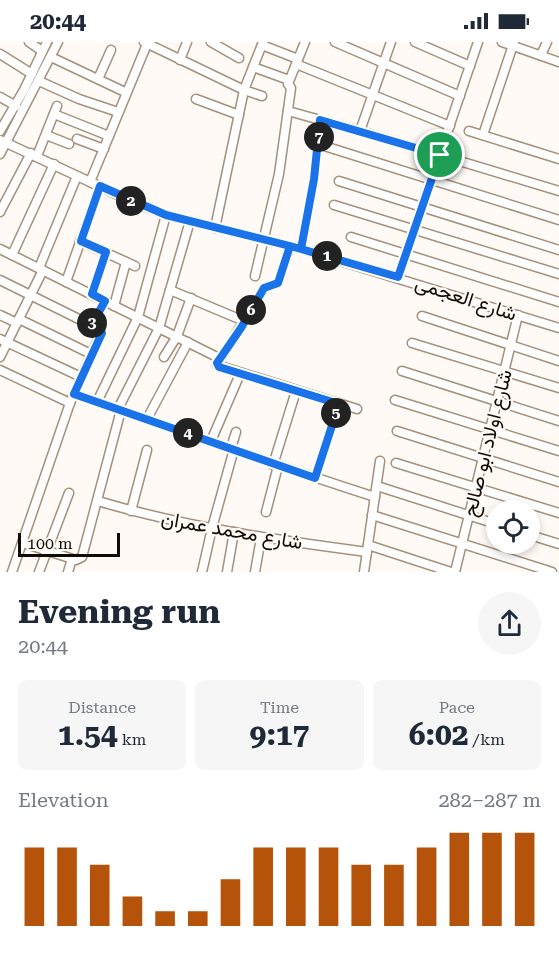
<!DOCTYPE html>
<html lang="en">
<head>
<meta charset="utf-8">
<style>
  :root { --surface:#fff; --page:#f6f6f7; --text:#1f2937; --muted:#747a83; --accent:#b45309 }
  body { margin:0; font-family:"Roboto Serif",Vazirmatn,serif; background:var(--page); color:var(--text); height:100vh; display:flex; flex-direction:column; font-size:22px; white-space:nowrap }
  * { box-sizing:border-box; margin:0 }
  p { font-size:20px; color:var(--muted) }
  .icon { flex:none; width:33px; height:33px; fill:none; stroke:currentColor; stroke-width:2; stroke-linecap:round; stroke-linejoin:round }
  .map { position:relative; height:530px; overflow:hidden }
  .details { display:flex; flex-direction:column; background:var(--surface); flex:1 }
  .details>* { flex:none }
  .fabs { position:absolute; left:486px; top:458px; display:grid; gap:12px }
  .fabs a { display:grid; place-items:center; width:54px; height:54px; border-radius:50%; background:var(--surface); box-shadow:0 3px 9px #0003; font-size:30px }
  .scale { position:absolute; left:18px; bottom:15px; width:102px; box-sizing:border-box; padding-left:6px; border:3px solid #120b05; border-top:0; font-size:16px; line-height:21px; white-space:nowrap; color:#120b05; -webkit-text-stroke:4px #fffaf6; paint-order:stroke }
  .pin { position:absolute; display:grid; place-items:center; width:51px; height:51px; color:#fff; margin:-26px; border:3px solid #fff; border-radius:50%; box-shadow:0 2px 6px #0007 }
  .km { position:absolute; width:30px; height:30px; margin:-15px; border-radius:50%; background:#222; color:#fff; font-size:16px; line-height:30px; text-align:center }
  .round { display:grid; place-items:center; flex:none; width:63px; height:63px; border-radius:32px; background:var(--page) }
  .overview { display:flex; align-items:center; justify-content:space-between; height:102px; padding:0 18px }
  h1 { font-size:33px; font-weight:700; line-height:45px }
  .stats { display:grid; grid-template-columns:repeat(3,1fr); gap:9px; height:102px; padding:6px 18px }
  .stats div { display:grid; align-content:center; border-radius:9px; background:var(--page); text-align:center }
  .stats b { font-size:30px; font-weight:700 }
  .stats small { font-size:16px; font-weight:400 }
  .stats p { font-size:16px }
  .chart { height:168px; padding:12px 18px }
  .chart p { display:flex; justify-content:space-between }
  .chart svg { width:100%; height:108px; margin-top:6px; stroke:var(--accent); stroke-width:6 }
  .status { display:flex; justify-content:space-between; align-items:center; height:42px; padding:0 30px; background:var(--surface); direction:ltr }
  .status svg { height:16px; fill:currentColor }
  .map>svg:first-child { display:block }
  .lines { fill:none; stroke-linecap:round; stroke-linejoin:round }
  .minor-casing { stroke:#a4907b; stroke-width:11 }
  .minor { stroke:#fff; stroke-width:8 }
  .route-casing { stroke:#fff; stroke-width:12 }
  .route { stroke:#1a73e8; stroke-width:8 }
  .labels { text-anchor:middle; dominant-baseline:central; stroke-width:4.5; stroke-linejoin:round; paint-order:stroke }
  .street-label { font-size:20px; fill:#120b05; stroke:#fffaf6 }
</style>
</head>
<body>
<div class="status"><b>20:44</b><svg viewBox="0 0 49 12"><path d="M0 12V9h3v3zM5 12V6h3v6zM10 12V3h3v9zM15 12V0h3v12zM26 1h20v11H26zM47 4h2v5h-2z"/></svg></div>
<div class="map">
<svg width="559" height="530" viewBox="0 0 559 530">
  <rect width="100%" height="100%" fill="#fffaf6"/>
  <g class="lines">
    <g class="minor-casing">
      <g id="minor">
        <polyline points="29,0 42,9"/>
        <polyline points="144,0 244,48 262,54"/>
        <polyline points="211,0 239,16"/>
        <polyline points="335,0 460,54"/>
        <polyline points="415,0 470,24"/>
        <polyline points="502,0 559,20"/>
        <polyline points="262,3 298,17"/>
        <polyline points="0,12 32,32"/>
        <polyline points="541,13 547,0"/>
        <polyline points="51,15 125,50"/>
        <polyline points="180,18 187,0"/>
        <polyline points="296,22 450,84"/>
        <polyline points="253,25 289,38"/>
        <polyline points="98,37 111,8"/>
        <polyline points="39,39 79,57 118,70"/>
        <polyline points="0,55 16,64"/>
        <polyline points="196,57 239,73"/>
        <polyline points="288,69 360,89 559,149"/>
        <polyline points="54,72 109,94"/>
        <polyline points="0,89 24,48 47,0"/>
        <polyline points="360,89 391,0"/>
        <polyline points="469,89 559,117"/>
        <polyline points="46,93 69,102"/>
        <polyline points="483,93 514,0"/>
        <polyline points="77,97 104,107"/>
        <polyline points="0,98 133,160 166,173 301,207 559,286"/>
        <polyline points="318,102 559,178"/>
        <polyline points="0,112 58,0"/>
        <polyline points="37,114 57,64"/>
        <polyline points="339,139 559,208"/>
        <polyline points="90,140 147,2"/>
        <polyline points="334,163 559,232"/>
        <polyline points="0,170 31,111"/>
        <polyline points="215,186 244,48 263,0"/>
        <polyline points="351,195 559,260"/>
        <polyline points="80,199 135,224"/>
        <polyline points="290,204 278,241 264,246 217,323 357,367"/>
        <polyline points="0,207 219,316"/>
        <polyline points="301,207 314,137 320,78"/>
        <polyline points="12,213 54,122"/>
        <polyline points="39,226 77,134"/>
        <polyline points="255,234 279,132 291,46 288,42 305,0"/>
        <polyline points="398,235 478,0"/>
        <polyline points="0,238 101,288 101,291 70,361 12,530"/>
        <polyline points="66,240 100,144"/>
        <polyline points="170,248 244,279"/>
        <polyline points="92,252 106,210"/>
        <polyline points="114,264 126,220"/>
        <polyline points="0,273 17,281"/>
        <polyline points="422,274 559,319"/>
        <polyline points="19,277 91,312"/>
        <polyline points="91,283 105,259"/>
        <polyline points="0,297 81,335"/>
        <polyline points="412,301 559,346"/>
        <polyline points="0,315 43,228"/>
        <polyline points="164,315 177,294 191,256"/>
        <polyline points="0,328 70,361"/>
        <polyline points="402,329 559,379"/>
        <path d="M 74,352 C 174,386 274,423 375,455"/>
        <polyline points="395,358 559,409"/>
        <polyline points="97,360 138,275 166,173"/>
        <polyline points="118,367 159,286 190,179"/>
        <polyline points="147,377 188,300"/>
        <polyline points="397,389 559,440"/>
        <polyline points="211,399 240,332"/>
        <polyline points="231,406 236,390"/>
        <polyline points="396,421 559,471"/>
        <polyline points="273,423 296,349"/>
        <polyline points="315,436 339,362"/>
        <polyline points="377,444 496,482"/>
        <path d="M 98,459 C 185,485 276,498 367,510"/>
        <polyline points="131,469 147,408"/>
        <polyline points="266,470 278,424"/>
        <polyline points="372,473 552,530"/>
        <polyline points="530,493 559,502"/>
        <polyline points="23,501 76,518 82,515 121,368"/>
        <polyline points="368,503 451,530"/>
        <polyline points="39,530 69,451"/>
        <polyline points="68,530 72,517"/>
        <polyline points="202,530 212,486 234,407"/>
        <polyline points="227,530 234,490"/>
        <polyline points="255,530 261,496"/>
        <polyline points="364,530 380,419"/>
        <polyline points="455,530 518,273"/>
      </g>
    </g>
    <use href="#minor" class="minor"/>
  </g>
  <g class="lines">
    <g class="route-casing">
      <polyline id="route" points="440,113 398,235 301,207 290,204 166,173 100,144 81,199 106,210 92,252 105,259 91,284 101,288 102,291 74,352 315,436 339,362 219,325 217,321 241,286 264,246 278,241 290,204 301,207 314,137 320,78 440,113"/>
    </g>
    <use href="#route" class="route"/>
  </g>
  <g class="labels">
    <g class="street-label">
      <text transform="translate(466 256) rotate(18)">شارع العجمى</text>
      <text transform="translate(487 401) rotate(-76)">شارع اولاد ابو صالح</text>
      <text transform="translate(232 488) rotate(10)">شارع محمد عمران</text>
    </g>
  </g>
</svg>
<div class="fabs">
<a><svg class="icon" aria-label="locate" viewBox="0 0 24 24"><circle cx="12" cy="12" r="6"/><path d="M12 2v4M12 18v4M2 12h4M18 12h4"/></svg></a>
</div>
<div class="scale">100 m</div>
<div class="pin" style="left:440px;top:113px;background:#1e9e55"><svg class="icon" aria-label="arrive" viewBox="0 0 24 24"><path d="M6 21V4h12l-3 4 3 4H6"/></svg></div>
<b class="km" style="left:327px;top:214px">1</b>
<b class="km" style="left:131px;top:159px">2</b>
<b class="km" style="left:92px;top:281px">3</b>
<b class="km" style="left:188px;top:391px">4</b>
<b class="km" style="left:336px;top:371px">5</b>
<b class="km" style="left:251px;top:268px">6</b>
<b class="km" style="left:319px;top:95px">7</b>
</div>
<section class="details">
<div class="overview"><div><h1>Evening run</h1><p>20:44</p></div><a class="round"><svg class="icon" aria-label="share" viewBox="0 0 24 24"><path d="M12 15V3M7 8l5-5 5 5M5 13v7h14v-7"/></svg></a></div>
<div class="stats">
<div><p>Distance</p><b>1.54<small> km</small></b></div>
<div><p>Time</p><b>9:17</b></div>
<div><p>Pace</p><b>6:02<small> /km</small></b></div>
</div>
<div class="chart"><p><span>Elevation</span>282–287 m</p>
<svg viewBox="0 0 160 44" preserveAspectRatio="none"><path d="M5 44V12M15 44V12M25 44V19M35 44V32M45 44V38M55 44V38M65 44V25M75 44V12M85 44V12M95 44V12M105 44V19M115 44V19M125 44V12M135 44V6M145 44V6M155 44V6"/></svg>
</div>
</section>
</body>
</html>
